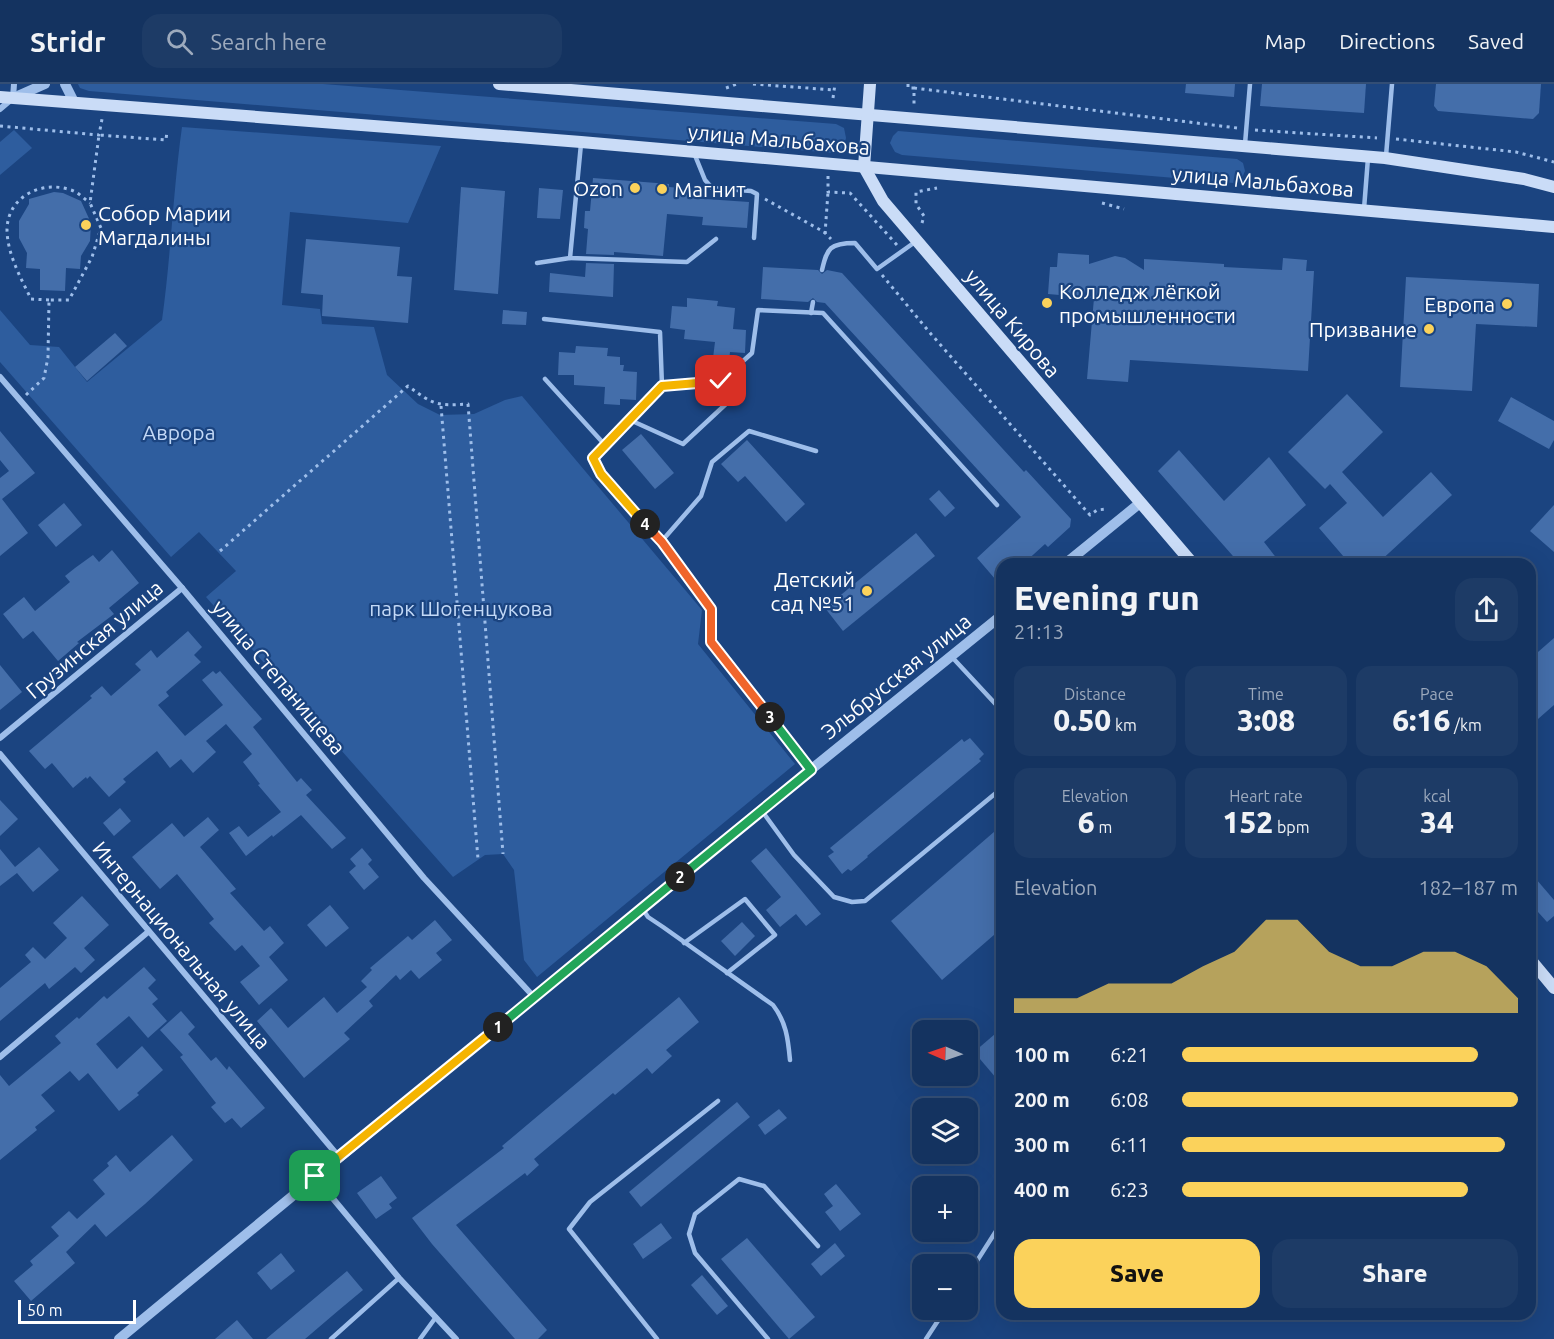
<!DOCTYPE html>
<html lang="en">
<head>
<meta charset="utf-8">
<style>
  :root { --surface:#143360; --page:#1d3b66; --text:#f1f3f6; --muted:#9daabd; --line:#334e75; --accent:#fbd25b }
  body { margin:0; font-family:Ubuntu,sans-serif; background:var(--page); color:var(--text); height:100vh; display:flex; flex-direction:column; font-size:22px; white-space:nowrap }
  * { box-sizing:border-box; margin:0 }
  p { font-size:20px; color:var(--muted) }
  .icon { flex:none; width:33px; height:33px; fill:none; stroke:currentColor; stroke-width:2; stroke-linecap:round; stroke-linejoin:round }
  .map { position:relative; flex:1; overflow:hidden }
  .panel { position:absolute; left:996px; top:474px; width:540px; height:762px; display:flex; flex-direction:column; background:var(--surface); border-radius:18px; box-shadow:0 6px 24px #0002,0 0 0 2px var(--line) }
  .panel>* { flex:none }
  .needle { width:39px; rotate:272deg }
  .controls { position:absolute; left:912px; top:936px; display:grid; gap:12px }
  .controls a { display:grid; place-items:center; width:66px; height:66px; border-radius:12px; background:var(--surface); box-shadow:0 6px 24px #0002,0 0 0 2px var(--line); font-size:30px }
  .scale { position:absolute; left:18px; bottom:15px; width:118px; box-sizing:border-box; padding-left:6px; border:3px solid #fff; border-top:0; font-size:16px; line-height:21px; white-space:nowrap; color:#fff; -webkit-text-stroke:4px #1b4480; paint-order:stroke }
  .pin { position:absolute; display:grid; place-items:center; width:51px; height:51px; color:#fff; margin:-26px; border-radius:12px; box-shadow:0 3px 9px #0006 }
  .km { position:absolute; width:30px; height:30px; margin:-15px; border-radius:50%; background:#222; color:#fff; font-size:16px; line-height:30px; text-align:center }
  .round { display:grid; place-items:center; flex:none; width:63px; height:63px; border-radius:18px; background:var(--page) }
  .headline { display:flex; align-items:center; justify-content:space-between; height:102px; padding:0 18px }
  h1 { font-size:33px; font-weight:800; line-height:45px }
  .figures { display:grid; grid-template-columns:repeat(3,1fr); gap:9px; height:102px; padding:6px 18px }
  .figures div { display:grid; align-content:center; border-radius:15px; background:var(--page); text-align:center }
  .figures b { font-size:30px; font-weight:800 }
  .figures small { font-size:16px; font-weight:400 }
  .figures p { font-size:16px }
  .chart { height:168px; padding:12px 18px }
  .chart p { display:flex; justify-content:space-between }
  .chart svg { width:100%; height:108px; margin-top:6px; fill:var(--accent); opacity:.7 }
  .cta { display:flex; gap:12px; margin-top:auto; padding:12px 18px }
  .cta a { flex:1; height:69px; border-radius:18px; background:var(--accent); color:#111; font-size:24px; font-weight:800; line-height:69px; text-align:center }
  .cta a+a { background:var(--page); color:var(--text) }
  ul { padding:0 18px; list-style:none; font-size:20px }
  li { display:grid; grid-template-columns:96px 72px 1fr; align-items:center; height:45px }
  li i { height:15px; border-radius:8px; background:var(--accent) }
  header { display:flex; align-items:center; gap:36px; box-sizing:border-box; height:84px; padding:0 30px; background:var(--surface); border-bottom:2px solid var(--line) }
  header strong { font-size:28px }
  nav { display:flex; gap:33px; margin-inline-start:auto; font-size:21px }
  .search { width:420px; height:54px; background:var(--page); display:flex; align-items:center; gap:15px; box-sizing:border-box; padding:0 21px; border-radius:18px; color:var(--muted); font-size:22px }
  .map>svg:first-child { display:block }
  .green { fill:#2e5d9e }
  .building { fill:#446eaa }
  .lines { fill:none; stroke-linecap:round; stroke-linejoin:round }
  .path { stroke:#9ebeea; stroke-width:3; stroke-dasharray:3 4.5; stroke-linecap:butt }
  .service { stroke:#9ebeea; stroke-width:4.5 }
  .minor { stroke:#9ebeea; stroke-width:6 }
  .tertiary { stroke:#9ebeea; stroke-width:10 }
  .secondary { stroke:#cadcf7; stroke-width:12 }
  .split-1-casing { stroke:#fff; stroke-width:12 }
  .split-2-casing { stroke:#fff; stroke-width:12 }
  .split-3-casing { stroke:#fff; stroke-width:12 }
  .split-4-casing { stroke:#fff; stroke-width:12 }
  .split-5-casing { stroke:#fff; stroke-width:12 }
  .split-1 { stroke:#f5b400; stroke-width:8 }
  .split-2 { stroke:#22a559; stroke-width:8 }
  .split-3 { stroke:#22a559; stroke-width:8 }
  .split-4 { stroke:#f0652b; stroke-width:8 }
  .split-5 { stroke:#f5b400; stroke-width:8 }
  .poi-dot { fill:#fbd25b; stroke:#1b4480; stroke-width:2 }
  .labels { text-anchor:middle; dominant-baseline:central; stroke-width:4.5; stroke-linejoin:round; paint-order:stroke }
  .street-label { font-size:21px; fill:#fff; stroke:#1b4480 }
  .poi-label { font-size:21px; fill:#fff; stroke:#1b4480; text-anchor:end }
  .park-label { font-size:21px; fill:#c3d9f7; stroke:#1b4480 }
</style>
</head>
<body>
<header>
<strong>Stridr</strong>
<div class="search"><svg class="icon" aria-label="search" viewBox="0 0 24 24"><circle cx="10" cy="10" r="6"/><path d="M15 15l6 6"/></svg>Search here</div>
<nav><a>Map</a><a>Directions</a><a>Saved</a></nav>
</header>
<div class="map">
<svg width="1554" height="1255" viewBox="0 0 1554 1255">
  <rect width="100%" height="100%" fill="#1b4480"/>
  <g class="green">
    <polygon points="78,0 323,0 836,40 844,44 846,54 843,65 834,69 89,7 80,4"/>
    <path d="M 182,43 L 441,62 L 408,139 L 290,128 L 282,221 L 320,225 L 322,240 L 374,243 L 387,291 L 418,320 L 440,331 L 474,330 L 505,316 L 522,312 L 702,526 L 698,560 L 795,680 L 537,893 L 524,876 L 514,786 L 503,770 L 485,771 L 453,793 L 206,513 L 236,487 L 199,448 L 171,473 L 0,278 L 0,226 L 30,261 L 59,263 L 87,298 L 162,236 C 171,172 173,107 182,43 Z"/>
    <polygon points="14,46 32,64 0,91 0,58"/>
    <polygon points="898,47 1237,75 1243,79 1245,87 1242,94 1234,99 902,71 895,68 890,59 893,52"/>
  </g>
  <g class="building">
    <polygon points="1186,0 1235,0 1234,13 1185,9"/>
    <polygon points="1262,0 1366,0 1364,29 1260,22"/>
    <polygon points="1436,0 1541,0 1539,29 1533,35 1438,27 1434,22"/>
    <polygon points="593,94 669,100 669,103 692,105 691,114 749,118 747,144 702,141 703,133 667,130 663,172 614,168 614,171 586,170 588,145 584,144 585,127 590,127"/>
    <polygon points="461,103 505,107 498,210 454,206"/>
    <polygon points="539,104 563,106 560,135 537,134"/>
    <polygon points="54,108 63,109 81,117 91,139 90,157 81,172 80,185 66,184 65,207 40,206 40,185 26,184 27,169 19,154 19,137 29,120 29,115"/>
    <polygon points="306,155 400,163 397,192 412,193 408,239 322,232 323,211 301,209"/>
    <polygon points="1058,169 1089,171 1089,180 1115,172 1125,174 1144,186 1144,175 1224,180 1224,183 1282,186 1283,174 1307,176 1306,187 1314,187 1308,287 1130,276 1128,298 1087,295 1094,214 1048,210 1050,183 1057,183"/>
    <polygon points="586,179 614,180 613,213 549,208 550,189 585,193"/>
    <polygon points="763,183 818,186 822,190 827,186 842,189 1024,388 1026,386 1071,435 1070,443 1048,463 1045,460 1023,480 1002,480 1002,503 977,474 1021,433 825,219 817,218 813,214 808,218 761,215"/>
    <polygon points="1406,193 1539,200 1537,243 1476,240 1472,307 1400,303"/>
    <polygon points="687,214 718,217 717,222 735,224 733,245 746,246 745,269 730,268 729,276 713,274 715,258 684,255 685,246 670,244 672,222 687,223"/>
    <polygon points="503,226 527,228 526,241 502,240"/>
    <polygon points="115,249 127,262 87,297 75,283"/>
    <polygon points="576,262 608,264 607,272 620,273 620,281 624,281 623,287 637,288 636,316 620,315 620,321 604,320 605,303 574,301 574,291 558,291 559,268 575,269"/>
    <polygon points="1347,310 1383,348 1342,388 1383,433 1431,388 1452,411 1377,480 1350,480 1319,444 1347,419 1330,400 1325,405 1288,368"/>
    <polygon points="1511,313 1554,337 1554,356 1549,365 1498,337"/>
    <polygon points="0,347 35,389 2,415 28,449 0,472 0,394 9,387 0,376"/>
    <polygon points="641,350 674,389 655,405 622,366"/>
    <polygon points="747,356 805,420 786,438 745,392 738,398 721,380"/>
    <polygon points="1179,366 1224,417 1269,373 1306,421 1264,458 1281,480 1240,480 1158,387"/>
    <polygon points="939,406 955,424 945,433 929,415"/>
    <polygon points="64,419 82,441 56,463 38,441"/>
    <polygon points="1554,421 1554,468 1530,447"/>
    <polygon points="916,449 935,472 843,547 825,524"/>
    <polygon points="112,466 139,499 109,524 114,530 77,558 79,559 58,577 33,547 23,555 3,530 24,513 35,527 70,498 65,492 75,484 93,471 99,478"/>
    <polygon points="188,547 202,563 194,571 201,578 166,608 169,612 158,621 185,652 223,621 202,596 213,587 216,590 220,587 262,635 253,643 297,698 301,694 312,706 306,711 346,754 332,765 301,731 273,753 272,751 246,772 229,749 239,742 248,753 281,728 258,701 260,700 243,678 252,670 226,640 206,657 216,668 193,689 181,675 170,684 157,667 123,695 126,698 109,713 90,692 87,695 86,693 73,704 52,679 45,685 29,667 92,614 90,612 102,602 111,612 141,586 135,580 151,566 157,574"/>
    <polygon points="1554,554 1554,621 1530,642 1530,575"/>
    <polygon points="0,581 22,608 0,626"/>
    <polygon points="970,654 984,670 979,675 981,677 867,772 868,773 851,787 848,785 842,790 828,772 834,768 830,764 962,655 964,658"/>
    <polygon points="0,716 18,735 0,752"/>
    <polygon points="120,724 131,737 114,752 103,739"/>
    <polygon points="208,733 219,746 200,763 236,805 230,809 264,847 270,842 284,859 269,873 288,896 259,921 240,898 260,882 242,861 235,867 209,839 214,835 177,790 160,805 132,773 172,739 184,753"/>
    <polygon points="1002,741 1002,844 942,896 891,837"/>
    <polygon points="39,763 59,786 33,808 17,789 0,802 0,765 15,783"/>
    <polygon points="362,764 372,776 368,780 379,793 364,806 349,788 356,782 350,775"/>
    <polygon points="766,764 821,830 806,842 796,830 780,843 766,826 781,813 751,777"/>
    <polygon points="1530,788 1554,816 1554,832 1547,838 1530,819"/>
    <polygon points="82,812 109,841 84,864 95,876 81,889 75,883 49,905 45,899 0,937 0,904 31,878 25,871 33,863 45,875 67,854 53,839"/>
    <polygon points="330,821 349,844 326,863 307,841"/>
    <polygon points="435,836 452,856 436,869 442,876 419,895 411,886 400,896 396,891 369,917 373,922 344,949 350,955 304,994 257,937 271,924 288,944 324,913 337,929 367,903 361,897 372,886 370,884 408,852 412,856"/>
    <polygon points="742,838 755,852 735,872 721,857"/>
    <polygon points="144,883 156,896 148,904 158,915 152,920 167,937 148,954 129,932 96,960 117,985 142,962 163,986 137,1009 139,1011 119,1027 88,989 79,997 70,987 41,1011 55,1027 35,1043 37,1046 0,1076 0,991 9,1002 61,959 55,952 77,933 79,935 104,912 107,915"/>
    <polygon points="679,913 699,938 666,966 672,972 652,990 647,984 615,1011 613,1009 534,1075 539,1081 527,1092 525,1089 456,1141 547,1246 538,1255 515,1255 432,1160 412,1134 504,1064 502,1062"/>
    <polygon points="181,927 195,943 188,950 211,977 216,973 227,986 229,982 265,1024 241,1044 232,1034 225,1039 211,1023 216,1019 180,973 183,971 160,946"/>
    <polygon points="1002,944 1002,1001 974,968"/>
    <polygon points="737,1018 750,1033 641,1123 629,1108"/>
    <polygon points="779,1025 787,1034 765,1051 758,1041"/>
    <polygon points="172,1051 193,1076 145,1120 106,1153 95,1140 66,1168 75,1179 31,1217 14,1197 33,1181 30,1177 59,1152 51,1143 69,1127 77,1135 105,1110 93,1096 109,1082 107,1079 116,1071 130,1088"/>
    <polygon points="381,1092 397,1114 389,1120 392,1124 376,1135 357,1109"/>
    <polygon points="836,1100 861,1130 840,1147 825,1128 833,1122 824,1110"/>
    <polygon points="661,1139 672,1154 643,1175 633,1160"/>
    <polygon points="747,1154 815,1233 789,1255 721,1175"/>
    <polygon points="835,1159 845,1172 821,1192 811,1180"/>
    <polygon points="281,1169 295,1187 271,1206 257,1189"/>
    <polygon points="347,1187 363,1206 339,1226 305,1255 266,1255"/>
    <polygon points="702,1191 728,1222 717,1231 691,1201"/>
    <polygon points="237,1236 253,1255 215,1255"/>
  </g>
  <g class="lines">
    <g class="path">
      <polyline points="753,0 834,6"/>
      <polyline points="908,0 908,4 914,4 914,22"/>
      <polyline points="726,4 737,0"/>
      <polyline points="914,4 1237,44"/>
      <polyline points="833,14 835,0"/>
      <polyline points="0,42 99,51 102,35"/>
      <polyline points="1255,46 1377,54"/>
      <polyline points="1396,55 1516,68 1554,78"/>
      <polyline points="828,92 828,108 850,109 897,161"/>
      <polyline points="765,115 824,148 831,155"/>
      <polyline points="1102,119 1124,125"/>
      <polyline points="922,139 924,132 916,120 916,108 937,104"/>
      <polyline points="825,150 828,108"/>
      <polyline points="882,191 931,250 1090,431 1097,426 1107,425"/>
      <path d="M 49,216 L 31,215 C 21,194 7,170 7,145 C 8,112 42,96 71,106 C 78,108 84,115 90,119"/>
      <polyline points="26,311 44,294 48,273 49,216 69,216 92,173 101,144 90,119 99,51 166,56 167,47"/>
      <polyline points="441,322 478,775"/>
      <path d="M 220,467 L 408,302 C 434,321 436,322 468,320 L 503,770"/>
    </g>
    <g class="service">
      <polyline points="581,60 570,174 687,178 716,155"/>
      <polyline points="1245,60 1250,0"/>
      <polyline points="694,69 705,96 712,104 751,107 757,110 754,154"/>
      <polyline points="1386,72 1392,0"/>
      <polyline points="1364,125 1368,74"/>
      <polyline points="537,179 570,174"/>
      <path d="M 822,186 C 827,164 830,159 855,159 L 877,185 L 915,158"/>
      <polyline points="811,229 813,218"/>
      <polyline points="544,235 660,248 662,302"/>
      <polyline points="545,295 605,361 593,374 601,390 661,458 711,525 711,558 811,686"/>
      <polyline points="630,336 683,360 727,319 721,297"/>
      <polyline points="605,361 662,302 721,297 752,269 758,226 823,229 997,421"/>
      <polyline points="661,458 701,412 712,378 749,347 816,367"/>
      <polyline points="951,572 1002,627"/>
      <polyline points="762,727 794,771 834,813 852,818 865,817 1002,704"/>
      <path d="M 642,824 L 648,833 L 663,843 L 773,921 C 786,938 788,954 790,976"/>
      <polyline points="684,859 745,815 775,851 727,889"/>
      <polyline points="968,1191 998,1144 1002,1144"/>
      <polyline points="331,1255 399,1194"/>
      <polyline points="420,1255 436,1233"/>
      <polyline points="657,1255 569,1145 590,1118 718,1017"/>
      <polyline points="768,1255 695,1169 689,1150 695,1130 739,1095 764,1102 818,1162"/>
      <polyline points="926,1255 945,1226"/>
    </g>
    <g class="minor">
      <polyline points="0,25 13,14 14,0"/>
      <polyline points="0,293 182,504 424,794 534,913"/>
      <polyline points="0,654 182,504"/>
      <polyline points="0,670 339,1073"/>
      <polyline points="0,973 148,848"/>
      <polyline points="315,1093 399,1194 456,1255"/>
    </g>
    <g class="tertiary">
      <polyline points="65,0 74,18"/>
      <polyline points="13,14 45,0"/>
      <polyline points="1065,480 1140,419"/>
      <polyline points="119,1255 761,726 1002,531"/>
    </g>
    <g class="secondary">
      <polyline points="499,0 1385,74 1524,95 1554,103"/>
      <polyline points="870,0 864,83 883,117 1193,480"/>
      <polyline points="0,13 581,58 1554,143"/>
      <polyline points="1530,875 1554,904"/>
    </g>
  </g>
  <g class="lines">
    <g class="split-1-casing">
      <polyline id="split-1" points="315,1092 498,943"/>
    </g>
    <g class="split-2-casing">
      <polyline id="split-2" points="498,943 680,793"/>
    </g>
    <g class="split-3-casing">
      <polyline id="split-3" points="680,793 811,686 770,633"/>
    </g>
    <g class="split-4-casing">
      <polyline id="split-4" points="645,440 662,458 711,525 711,558 770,633"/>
    </g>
    <g class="split-5-casing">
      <polyline id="split-5" points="645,440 601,390 593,374 662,302 721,297"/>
    </g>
    <use href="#split-1" class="split-1"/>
    <use href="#split-2" class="split-2"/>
    <use href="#split-3" class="split-3"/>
    <use href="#split-4" class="split-4"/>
    <use href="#split-5" class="split-5"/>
  </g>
  <g class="poi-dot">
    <circle cx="635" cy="104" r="6"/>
    <circle cx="662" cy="105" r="6"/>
    <circle cx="86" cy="141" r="6"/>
    <circle cx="1047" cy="219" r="6"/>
    <circle cx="1507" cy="220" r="6"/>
    <circle cx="1429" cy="245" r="6"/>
    <circle cx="867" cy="507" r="6"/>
  </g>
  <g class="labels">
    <g class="street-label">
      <text transform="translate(779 55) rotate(5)">улица Мальбахова</text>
      <text transform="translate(1263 97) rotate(5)">улица Мальбахова</text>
      <text transform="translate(1013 239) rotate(50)">улица Кирова</text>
      <text transform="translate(94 555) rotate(-40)">Грузинская улица</text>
      <text transform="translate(896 592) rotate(-39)">Эльбрусская улица</text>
      <text transform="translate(279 593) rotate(50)">улица Степанищева</text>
      <text transform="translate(182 861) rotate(50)">Интернациональная улица</text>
    </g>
    <g class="poi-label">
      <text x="623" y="104">Ozon</text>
      <text x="674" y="105" text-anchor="start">Магнит</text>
      <text x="98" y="129" text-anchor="start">Собор Марии<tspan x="98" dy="24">Магдалины</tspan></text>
      <text x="1059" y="207" text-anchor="start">Колледж лёгкой<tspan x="1059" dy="24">промышленности</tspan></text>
      <text x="1495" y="220">Европа</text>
      <text x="1417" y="245">Призвание</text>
      <text x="855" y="495">Детский<tspan x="855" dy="24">сад №51</tspan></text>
    </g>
    <g class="park-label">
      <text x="179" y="348">Аврора</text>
      <text x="461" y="524">парк Шогенцукова</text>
    </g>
  </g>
</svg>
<div class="controls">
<a><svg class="needle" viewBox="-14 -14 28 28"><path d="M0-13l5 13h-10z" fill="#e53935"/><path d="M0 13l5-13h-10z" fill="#9daabd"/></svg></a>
<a><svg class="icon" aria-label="layers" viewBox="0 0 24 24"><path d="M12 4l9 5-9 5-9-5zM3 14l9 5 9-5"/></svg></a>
<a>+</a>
<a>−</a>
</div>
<div class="scale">50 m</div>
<div class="pin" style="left:315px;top:1092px;background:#1e9e55"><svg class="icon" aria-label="arrive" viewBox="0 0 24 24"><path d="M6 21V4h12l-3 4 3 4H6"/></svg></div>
<div class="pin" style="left:721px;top:297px;background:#d93025"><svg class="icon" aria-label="check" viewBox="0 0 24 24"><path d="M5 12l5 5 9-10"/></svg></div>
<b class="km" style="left:498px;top:943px">1</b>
<b class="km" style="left:680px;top:793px">2</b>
<b class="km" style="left:770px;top:633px">3</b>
<b class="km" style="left:645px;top:440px">4</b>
<section class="panel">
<div class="headline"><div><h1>Evening run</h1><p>21:13</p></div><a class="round"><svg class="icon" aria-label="share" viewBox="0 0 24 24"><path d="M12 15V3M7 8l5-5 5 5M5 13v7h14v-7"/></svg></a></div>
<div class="figures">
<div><p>Distance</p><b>0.50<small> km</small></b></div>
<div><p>Time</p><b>3:08</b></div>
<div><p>Pace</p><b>6:16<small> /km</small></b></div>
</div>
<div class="figures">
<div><p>Elevation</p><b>6<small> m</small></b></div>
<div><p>Heart rate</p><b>152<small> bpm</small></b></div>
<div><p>kcal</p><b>34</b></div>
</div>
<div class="chart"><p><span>Elevation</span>182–187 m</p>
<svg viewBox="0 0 160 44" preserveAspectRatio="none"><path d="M0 44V38L10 38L20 38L30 32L40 32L50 32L60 25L70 19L80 6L90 6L100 19L110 25L120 25L130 19L140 19L150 25L160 38V44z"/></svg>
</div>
<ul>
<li><b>100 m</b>6:21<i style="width:88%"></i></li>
<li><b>200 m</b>6:08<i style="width:100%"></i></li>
<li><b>300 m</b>6:11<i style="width:96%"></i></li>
<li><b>400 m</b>6:23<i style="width:85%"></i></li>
</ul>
<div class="cta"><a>Save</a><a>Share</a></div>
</section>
</div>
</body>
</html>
